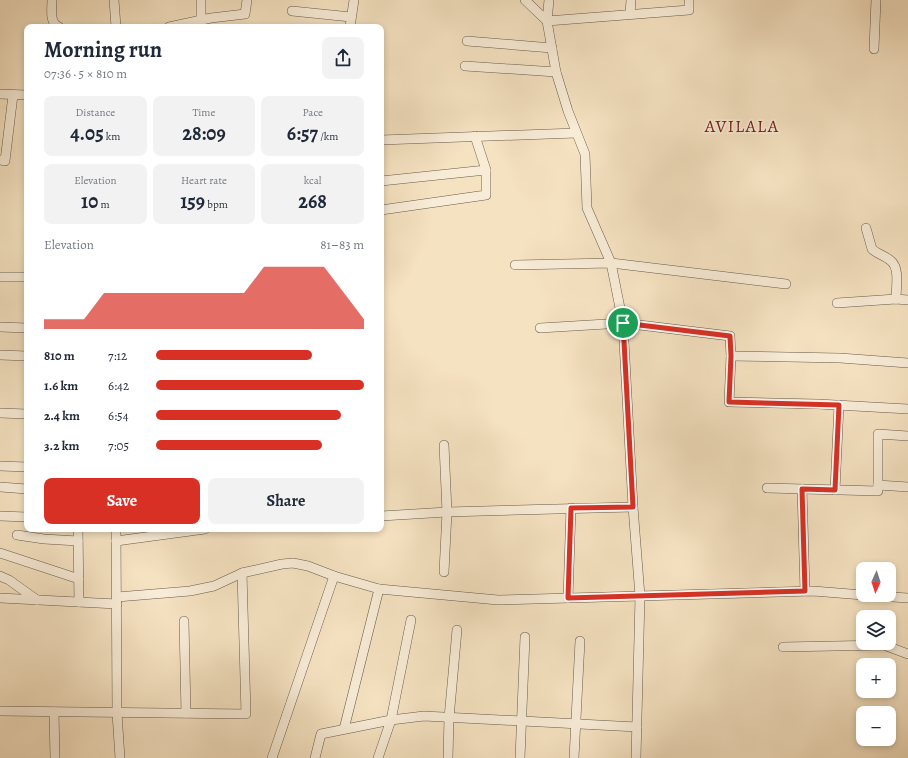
<!DOCTYPE html>
<html lang="en">
<head>
<meta charset="utf-8">
<style>
  :root { --surface:#fff; --page:#f2f2f3; --text:#1f2937; --muted:#747a83; --accent:#d93025 }
  body { margin:0; font-family:Alegreya,serif; background:var(--page); color:var(--text); height:100vh; display:flex; flex-direction:column; font-size:15px; white-space:nowrap }
  * { box-sizing:border-box; margin:0 }
  p { font-size:13px; color:var(--muted) }
  .icon { flex:none; width:22px; height:22px; fill:none; stroke:currentColor; stroke-width:2; stroke-linecap:round; stroke-linejoin:round }
  .map { position:relative; flex:1; overflow:hidden }
  .sheet { position:absolute; left:24px; top:24px; width:360px; height:508px; display:flex; flex-direction:column; background:var(--surface); border-radius:8px; box-shadow:0 2px 6px #0003 }
  .sheet>* { flex:none }
  .needle { width:26px; rotate:183deg }
  .tools { position:absolute; left:856px; top:562px; display:grid; gap:8px }
  .tools a { display:grid; place-items:center; width:40px; height:40px; border-radius:8px; background:var(--surface); box-shadow:0 2px 6px #0003; font-size:20px }
  .pin { position:absolute; display:grid; place-items:center; width:34px; height:34px; color:#fff; margin:-17px; border:2px solid #fff; border-radius:50%; box-shadow:0 1px 4px #0007 }
  .round { display:grid; place-items:center; flex:none; width:42px; height:42px; border-radius:8px; background:var(--page) }
  .head { display:flex; align-items:center; justify-content:space-between; height:68px; padding:0 20px }
  h1 { font-size:22px; font-weight:700; line-height:30px }
  .figures { display:grid; grid-template-columns:repeat(3,1fr); gap:6px; height:68px; padding:4px 20px }
  .figures div { display:grid; align-content:center; border-radius:8px; background:var(--page); text-align:center }
  .figures b { font-size:20px; font-weight:700 }
  .figures small { font-size:11px; font-weight:400 }
  .figures p { font-size:11px }
  .chart { height:112px; padding:8px 20px }
  .chart p { display:flex; justify-content:space-between }
  .chart svg { width:100%; height:72px; margin-top:4px; fill:var(--accent); opacity:.7 }
  .action { display:flex; gap:8px; margin-top:auto; padding:8px 20px }
  .action a { flex:1; height:46px; border-radius:8px; background:var(--accent); color:#fff; font-size:16px; font-weight:700; line-height:46px; text-align:center }
  .action a+a { background:var(--page); color:var(--text) }
  ul { padding:0 20px; list-style:none; font-size:13px }
  li { display:grid; grid-template-columns:64px 48px 1fr; align-items:center; height:30px }
  li i { height:10px; border-radius:5px; background:var(--accent) }
  .map>svg:first-child { display:block }
  .lines { fill:none; stroke-linecap:round; stroke-linejoin:round }
  .minor-casing { stroke:#675c4c; stroke-width:10 }
  .minor { stroke:#f8ecd7; stroke-width:9 }
  .route-casing { stroke:#fff; stroke-width:8 }
  .route { stroke:#d93025; stroke-width:5 }
  .labels { text-anchor:middle; dominant-baseline:central; stroke-width:3.5; stroke-linejoin:round; paint-order:stroke }
  .quarter-label { font-size:18px; letter-spacing:1px; fill:#7a1f14; stroke:#f8ecd7 }
</style>
</head>
<body>
<div class="map">
<svg width="908" height="758" viewBox="0 0 908 758">
  <rect width="100%" height="100%" fill="#f5e2c1"/>
  <filter id="stains"><feTurbulence type="fractalNoise" baseFrequency=".005" numOctaves="4"/><feColorMatrix values="0 0 0 0 .2 0 0 0 0 .09 0 0 0 0 .02 0 0 0 .5 -.17"/></filter>
  <radialGradient id="worn" r=".72"><stop offset=".6" stop-color="#630" stop-opacity="0"/><stop offset="1" stop-color="#630" stop-opacity=".3"/></radialGradient>
  <g class="lines">
    <g class="minor-casing">
      <g id="minor">
        <path d="M 52,0 C 52,9 49,23 59,27"/>
        <polyline points="114,0 116,27"/>
        <polyline points="201,0 201,20"/>
        <polyline points="525,0 547,21 689,10 689,0"/>
        <polyline points="549,0 547,21 556,72 568,111 585,154 587,208 611,263 623,323 633,507 640,596 636,758"/>
        <polyline points="292,11 351,17"/>
        <polyline points="630,14 631,0"/>
        <polyline points="169,27 211,18 245,14 247,0"/>
        <polyline points="350,27 354,0"/>
        <polyline points="467,41 552,48"/>
        <polyline points="874,49 876,0"/>
        <polyline points="465,66 556,72"/>
        <polyline points="0,94 27,95"/>
        <polyline points="381,140 576,133"/>
        <polyline points="0,160 5,161 13,95"/>
        <polyline points="381,181 486,170 475,136"/>
        <polyline points="381,210 486,195 486,170"/>
        <path d="M 866,228 L 872,249 C 877,254 886,256 891,261 C 900,268 896,288 896,299"/>
        <polyline points="515,265 611,263 786,284"/>
        <polyline points="0,277 27,277"/>
        <polyline points="837,303 896,299 908,300"/>
        <polyline points="0,327 27,328"/>
        <polyline points="540,328 623,323 730,336 731,356 729,402 818,404 908,409"/>
        <polyline points="0,355 27,356"/>
        <polyline points="731,356 840,358 908,363"/>
        <polyline points="0,413 27,414"/>
        <polyline points="908,436 878,434 878,485 908,487"/>
        <polyline points="444,445 447,512 444,572"/>
        <polyline points="0,466 27,467"/>
        <polyline points="0,487 27,489"/>
        <polyline points="767,488 878,491 878,485"/>
        <polyline points="802,489 805,591"/>
        <polyline points="835,490 839,405"/>
        <polyline points="0,516 27,517"/>
        <polyline points="381,516 447,512 633,507"/>
        <polyline points="78,529 79,602"/>
        <polyline points="116,529 117,713 120,758"/>
        <polyline points="17,535 44,539 78,541"/>
        <polyline points="116,541 205,529"/>
        <polyline points="0,553 79,579"/>
        <polyline points="0,576 9,580 37,600"/>
        <polyline points="863,595 908,598"/>
        <polyline points="117,597 190,591 214,586 242,573 282,564 293,563 308,566 334,576 379,589 498,600 813,591 863,595"/>
        <polyline points="0,598 117,604"/>
        <polyline points="568,598 571,508"/>
        <polyline points="184,621 186,713"/>
        <polyline points="783,647 884,645 908,654"/>
        <polyline points="0,711 246,714 242,573"/>
        <polyline points="54,712 55,758"/>
        <polyline points="344,729 379,589"/>
        <polyline points="272,758 334,576"/>
        <polyline points="315,758 321,734 391,720 424,716 637,727"/>
        <polyline points="378,758 391,720 411,620"/>
        <polyline points="448,758 449,718 457,630"/>
        <polyline points="520,758 525,637"/>
        <polyline points="574,758 580,641"/>
      </g>
    </g>
    <use href="#minor" class="minor"/>
  </g>
  <g class="lines">
    <g class="route-casing">
      <polygon id="route" points="623,323 730,336 731,356 729,402 839,405 835,490 802,489 805,591 568,598 571,508 633,507"/>
    </g>
    <use href="#route" class="route"/>
  </g>
  <g class="labels">
    <g class="quarter-label">
      <text x="742" y="126">AVILALA</text>
    </g>
  </g>
  <rect width="100%" height="100%" filter="url(#stains)"/>
  <rect width="100%" height="100%" fill="url(#worn)"/>
</svg>
<div class="tools">
<a><svg class="needle" viewBox="-14 -14 28 28"><path d="M0-13l5 13h-10z" fill="#e53935"/><path d="M0 13l5-13h-10z" fill="#747a83"/></svg></a>
<a><svg class="icon" aria-label="layers" viewBox="0 0 24 24"><path d="M12 4l9 5-9 5-9-5zM3 14l9 5 9-5"/></svg></a>
<a>+</a>
<a>−</a>
</div>
<div class="pin" style="left:623px;top:323px;background:#1e9e55"><svg class="icon" aria-label="arrive" viewBox="0 0 24 24"><path d="M6 21V4h12l-3 4 3 4H6"/></svg></div>
<section class="sheet">
<div class="head"><div><h1>Morning run</h1><p>07:36 · 5 × 810 m</p></div><a class="round"><svg class="icon" aria-label="share" viewBox="0 0 24 24"><path d="M12 15V3M7 8l5-5 5 5M5 13v7h14v-7"/></svg></a></div>
<div class="figures">
<div><p>Distance</p><b>4.05<small> km</small></b></div>
<div><p>Time</p><b>28:09</b></div>
<div><p>Pace</p><b>6:57<small> /km</small></b></div>
</div>
<div class="figures">
<div><p>Elevation</p><b>10<small> m</small></b></div>
<div><p>Heart rate</p><b>159<small> bpm</small></b></div>
<div><p>kcal</p><b>268</b></div>
</div>
<div class="chart"><p><span>Elevation</span>81–83 m</p>
<svg viewBox="0 0 160 44" preserveAspectRatio="none"><path d="M0 44V38L10 38L20 38L30 22L40 22L50 22L60 22L70 22L80 22L90 22L100 22L110 6L120 6L130 6L140 6L150 22L160 38V44z"/></svg>
</div>
<ul>
<li><b>810 m</b>7:12<i style="width:75%"></i></li>
<li><b>1.6 km</b>6:42<i style="width:100%"></i></li>
<li><b>2.4 km</b>6:54<i style="width:89%"></i></li>
<li><b>3.2 km</b>7:05<i style="width:80%"></i></li>
</ul>
<div class="action"><a>Save</a><a>Share</a></div>
</section>
</div>
</body>
</html>
